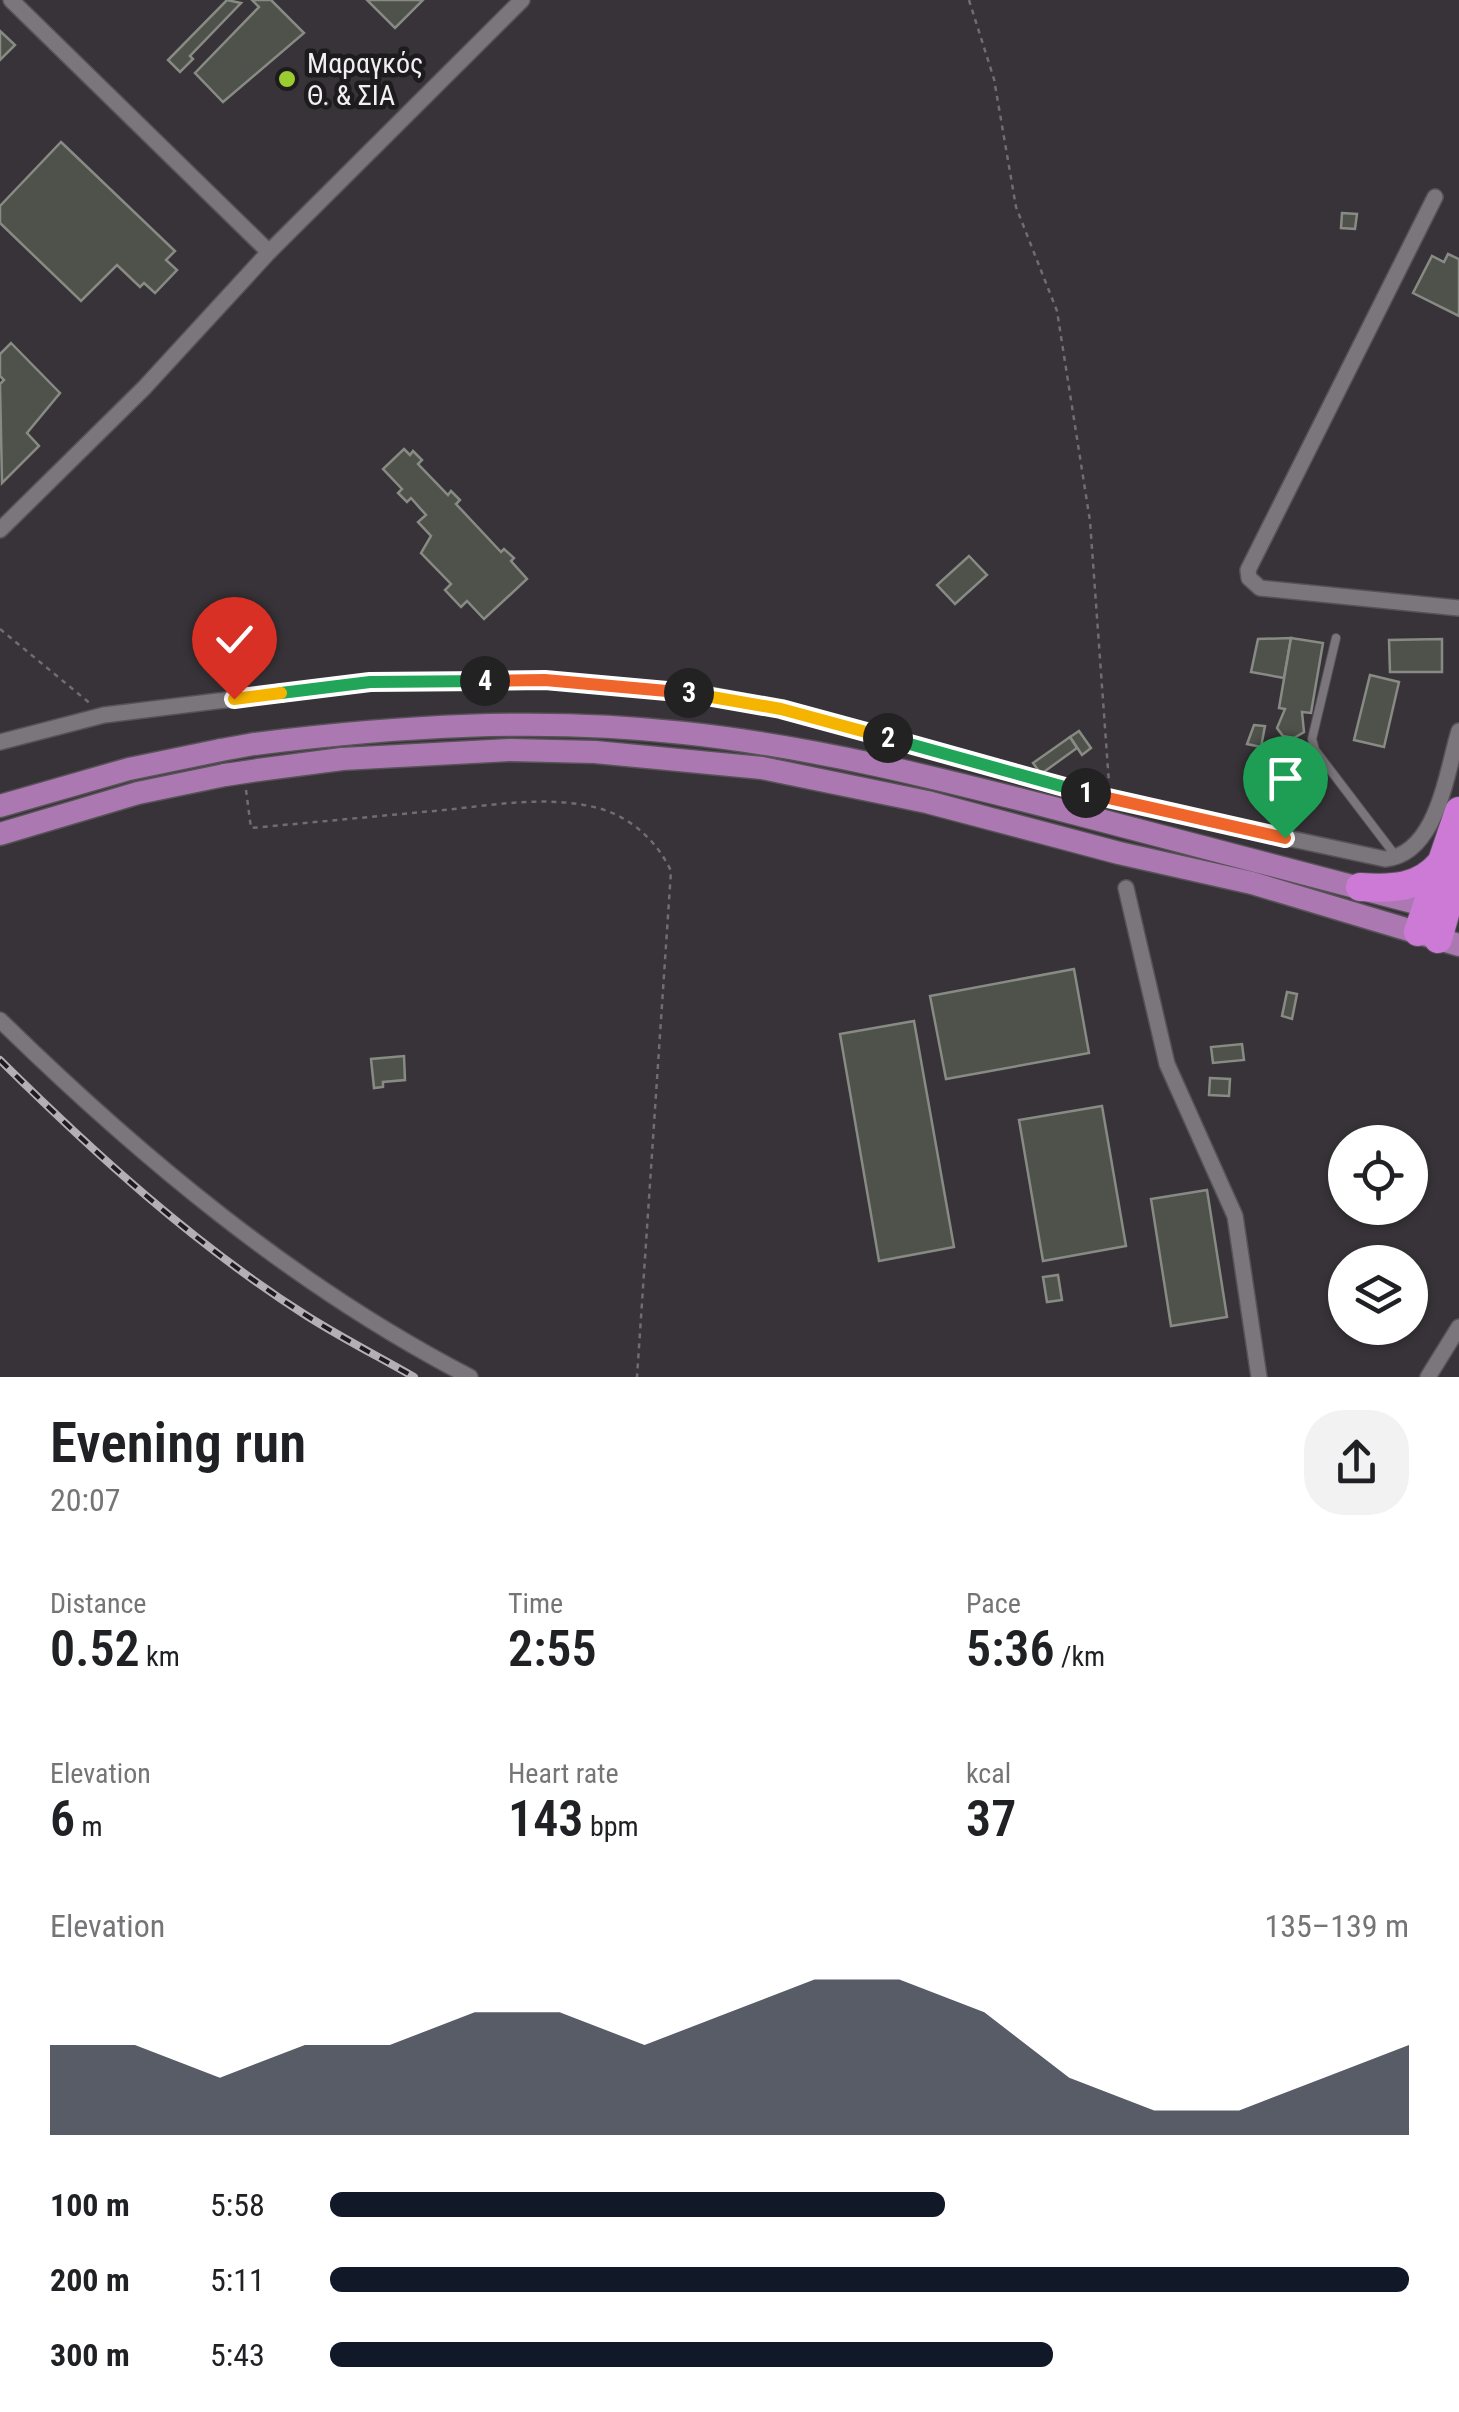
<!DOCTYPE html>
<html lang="en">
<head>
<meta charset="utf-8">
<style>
  :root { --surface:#fff; --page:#f2f2f2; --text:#202124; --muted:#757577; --accent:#111827 }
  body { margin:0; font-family:"Roboto Condensed",sans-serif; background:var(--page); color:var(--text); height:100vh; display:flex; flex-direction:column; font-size:38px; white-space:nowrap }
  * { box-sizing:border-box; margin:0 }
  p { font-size:32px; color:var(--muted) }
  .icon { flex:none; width:55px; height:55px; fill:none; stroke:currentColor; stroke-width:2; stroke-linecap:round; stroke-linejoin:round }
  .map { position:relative; height:1377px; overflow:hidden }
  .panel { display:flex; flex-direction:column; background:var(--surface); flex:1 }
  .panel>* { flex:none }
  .buttons { position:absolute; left:1328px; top:1125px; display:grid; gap:20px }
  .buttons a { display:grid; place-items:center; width:100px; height:100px; border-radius:50%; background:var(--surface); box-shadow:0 2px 8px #0004; font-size:50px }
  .pin { position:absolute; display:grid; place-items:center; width:85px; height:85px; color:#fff; margin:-102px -42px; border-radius:50% 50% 50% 0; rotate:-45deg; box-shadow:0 0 10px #0007 }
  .pin .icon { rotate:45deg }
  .km { position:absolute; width:50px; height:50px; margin:-25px; border-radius:50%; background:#222; color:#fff; font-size:28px; line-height:50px; text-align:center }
  .round { display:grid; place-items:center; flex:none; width:105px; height:105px; border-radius:40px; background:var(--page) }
  .summary { display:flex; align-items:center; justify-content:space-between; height:170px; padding:0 50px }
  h1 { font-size:55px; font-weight:600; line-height:75px }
  .metrics { display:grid; grid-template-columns:repeat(3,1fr); gap:15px; height:170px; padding:10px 50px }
  .metrics div { display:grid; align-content:center }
  .metrics b { font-size:50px; font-weight:600 }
  .metrics small { font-size:28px; font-weight:400 }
  .metrics p { font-size:28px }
  .chart { height:280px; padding:20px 50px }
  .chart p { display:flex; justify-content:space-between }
  .chart svg { width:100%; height:180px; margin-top:10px; fill:var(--accent); opacity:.7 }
  ul { padding:0 50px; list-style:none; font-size:32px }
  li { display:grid; grid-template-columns:160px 120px 1fr; align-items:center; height:75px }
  li i { height:25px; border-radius:12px; background:var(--accent) }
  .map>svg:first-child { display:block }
  .building { fill:#4f524b; stroke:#888b84; stroke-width:2.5 }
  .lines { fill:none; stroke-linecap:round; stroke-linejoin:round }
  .service-casing { stroke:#565256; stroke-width:10 }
  .minor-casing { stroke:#565256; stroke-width:18 }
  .primary-casing { stroke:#565256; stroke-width:25 }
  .motorway-casing { stroke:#565256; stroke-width:30 }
  .path { stroke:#706c71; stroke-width:2.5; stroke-dasharray:5 5; stroke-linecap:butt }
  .service { stroke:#7b767b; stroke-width:8 }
  .minor { stroke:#7b767b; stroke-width:15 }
  .primary { stroke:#ac78b2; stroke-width:22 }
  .motorway { stroke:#cd7ad7; stroke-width:28 }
  .rail-casing { stroke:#b3afb4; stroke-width:8 }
  .rail { stroke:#1d1b1e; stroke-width:4; stroke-dasharray:11; stroke-linecap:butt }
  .primary-bridge-casing { stroke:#565256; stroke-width:25; stroke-linecap:butt }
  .primary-bridge { stroke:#ac78b2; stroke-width:22 }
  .split-1-casing { stroke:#fff; stroke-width:20 }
  .split-2-casing { stroke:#fff; stroke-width:20 }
  .split-3-casing { stroke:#fff; stroke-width:20 }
  .split-4-casing { stroke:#fff; stroke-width:20 }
  .split-5-casing { stroke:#fff; stroke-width:20 }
  .split-6-casing { stroke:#fff; stroke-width:20 }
  .split-1 { stroke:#f0652b; stroke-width:12 }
  .split-2 { stroke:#22a559; stroke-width:12 }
  .split-3 { stroke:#f5b400; stroke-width:12 }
  .split-4 { stroke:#f0652b; stroke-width:12 }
  .split-5 { stroke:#22a559; stroke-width:12 }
  .split-6 { stroke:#f5b400; stroke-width:12 }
  .poi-dot { fill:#9cca31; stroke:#1d1b1e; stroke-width:4 }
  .labels { text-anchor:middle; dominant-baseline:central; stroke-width:9; stroke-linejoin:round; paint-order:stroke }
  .poi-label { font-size:28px; fill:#f2eff3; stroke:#1d1b1e; text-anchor:start }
</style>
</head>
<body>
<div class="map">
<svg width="1459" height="1377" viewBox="0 0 1459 1377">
  <rect width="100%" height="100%" fill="#373338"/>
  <g class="building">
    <polygon points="227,0 241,3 190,56 193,59 180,72 168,60"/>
    <polygon points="252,0 271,0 304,33 223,102 195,73 259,7"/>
    <polygon points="367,0 423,0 395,28"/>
    <polygon points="0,31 15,45 0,60"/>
    <polygon points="61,142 175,251 166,260 177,270 155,293 144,283 140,287 117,265 81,301 0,223 0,206"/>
    <polygon points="1342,213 1357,214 1355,229 1341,228"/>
    <polygon points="1448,254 1459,259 1459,316 1413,293 1432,256 1444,262"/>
    <polygon points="11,343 60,393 27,433 39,446 2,483 0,384 4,380 0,376 0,354"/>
    <polygon points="404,449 410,455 413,451 422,460 418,464 448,495 451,491 460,500 456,504 501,552 504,549 514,558 511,561 527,579 484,619 467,601 461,607 445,590 451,584 421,553 431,536 418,522 426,515 411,498 407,502 398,493 402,489 383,469"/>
    <polygon points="969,556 987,575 955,604 937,585"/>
    <polygon points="1291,638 1284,678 1251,672 1258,639"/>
    <polygon points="1291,638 1323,643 1311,713 1302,712 1304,732 1294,738 1283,736 1277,728 1285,709 1279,708"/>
    <polygon points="1442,639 1442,672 1390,672 1389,640"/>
    <polygon points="1370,675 1399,682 1384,747 1354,740"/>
    <polygon points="1254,725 1265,726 1261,747 1247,744"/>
    <polygon points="1079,731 1091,748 1082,755 1070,737"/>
    <polygon points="1070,737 1077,748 1041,774 1033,763"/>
    <polygon points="1074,969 1089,1053 946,1079 930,996"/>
    <polygon points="1287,992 1297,994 1292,1019 1282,1016"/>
    <polygon points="914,1021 954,1247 879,1261 840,1034"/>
    <polygon points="1242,1044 1244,1060 1213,1063 1211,1047"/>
    <polygon points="404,1056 405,1080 383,1082 383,1087 374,1088 371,1059"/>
    <polygon points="1210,1078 1230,1079 1229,1096 1209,1095"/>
    <polygon points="1102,1106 1126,1246 1043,1261 1019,1120"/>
    <polygon points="1207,1190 1227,1317 1171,1326 1151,1199"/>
    <polygon points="1058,1275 1062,1300 1047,1302 1043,1277"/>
  </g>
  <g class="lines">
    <g class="service-casing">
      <polyline id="service" points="1336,638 1312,739 1315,750 1395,855"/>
    </g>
    <g class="minor-casing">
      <g id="minor">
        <polyline points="11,0 269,252"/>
        <polyline points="1435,197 1248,570 1249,578 1260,588 1459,608"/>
        <polyline points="0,530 144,388 269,252 522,0"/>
        <path d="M 0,742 L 104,715 L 371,682 L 545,680 L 711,695 L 781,709 L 1110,800 L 1385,859 C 1437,854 1446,774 1459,731"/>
        <polyline points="1126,888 1167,1064 1235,1216 1259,1377"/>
        <path d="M 0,1020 C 140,1157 296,1287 470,1377"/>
        <polyline points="1428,1377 1459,1327"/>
      </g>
    </g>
    <g class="primary-casing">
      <g id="primary">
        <path d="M 254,744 C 397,726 540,717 684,733 C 815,747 942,779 1069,812 C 1194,845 1318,877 1443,910"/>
        <polyline points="258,770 342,759 510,750 595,752 762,768 927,802 1119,853 1252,883 1459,945"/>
        <polyline points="0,806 129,769 221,750"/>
        <polyline points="0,834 138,793 225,775"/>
      </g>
    </g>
    <g class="motorway-casing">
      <g id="motorway">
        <path d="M 1360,887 C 1392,889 1419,889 1441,863"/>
        <polyline points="1418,932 1459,811"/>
        <polyline points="1438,939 1458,868"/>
      </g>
    </g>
    <g class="path">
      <polyline points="969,0 994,79 1016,207 1057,311 1090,521 1109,783"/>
      <polyline points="0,629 92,705"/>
      <path d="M 246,790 L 251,828 C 316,822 380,816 444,810 C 494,805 548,795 598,808 C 631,817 657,841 671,871 L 637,1377"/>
    </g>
    <use href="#service" class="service"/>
    <use href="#minor" class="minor"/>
    <use href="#primary" class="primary"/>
    <use href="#motorway" class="motorway"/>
    <g class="rail-casing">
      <path id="rail" d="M 0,1060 C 94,1153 195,1245 307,1316 C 342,1338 379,1357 414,1377"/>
    </g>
    <use href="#rail" class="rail"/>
    <g class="primary-bridge-casing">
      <g id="primary-bridge">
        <polyline points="221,750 254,744"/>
        <polyline points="225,775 258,770"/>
      </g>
    </g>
    <use href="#primary-bridge" class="primary-bridge"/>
  </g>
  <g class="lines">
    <g class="split-1-casing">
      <polyline id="split-1" points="1086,793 1285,838"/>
    </g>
    <g class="split-2-casing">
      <polyline id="split-2" points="888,738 1086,793"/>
    </g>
    <g class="split-3-casing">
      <polyline id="split-3" points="689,693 781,709 888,738"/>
    </g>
    <g class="split-4-casing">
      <polyline id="split-4" points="485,681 545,680 689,693"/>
    </g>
    <g class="split-5-casing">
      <polyline id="split-5" points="281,693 370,682 485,681"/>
    </g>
    <g class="split-6-casing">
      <polyline id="split-6" points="234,699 281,693"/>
    </g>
    <use href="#split-1" class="split-1"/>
    <use href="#split-2" class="split-2"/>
    <use href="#split-3" class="split-3"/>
    <use href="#split-4" class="split-4"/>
    <use href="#split-5" class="split-5"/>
    <use href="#split-6" class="split-6"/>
  </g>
  <circle class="poi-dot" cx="287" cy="79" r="10"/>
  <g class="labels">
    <g class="poi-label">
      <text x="307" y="63">Μαραγκός<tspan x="307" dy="32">Θ. &amp; ΣΙΑ</tspan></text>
    </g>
  </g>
</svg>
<div class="buttons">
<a><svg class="icon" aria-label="locate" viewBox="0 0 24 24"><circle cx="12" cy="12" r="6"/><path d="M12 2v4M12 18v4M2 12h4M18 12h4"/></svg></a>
<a><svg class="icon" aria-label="layers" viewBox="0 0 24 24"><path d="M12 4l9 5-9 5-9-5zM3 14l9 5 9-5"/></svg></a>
</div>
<div class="pin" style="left:1285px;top:838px;background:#1e9e55"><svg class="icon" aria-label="arrive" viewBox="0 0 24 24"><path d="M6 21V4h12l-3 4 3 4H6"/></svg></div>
<div class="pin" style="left:234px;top:699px;background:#d93025"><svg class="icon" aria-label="check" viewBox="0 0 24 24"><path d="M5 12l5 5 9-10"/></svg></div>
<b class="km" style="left:1086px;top:793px">1</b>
<b class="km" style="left:888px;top:738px">2</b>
<b class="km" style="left:689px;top:693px">3</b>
<b class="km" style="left:485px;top:681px">4</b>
</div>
<section class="panel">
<div class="summary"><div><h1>Evening run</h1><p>20:07</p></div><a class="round"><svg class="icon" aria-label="share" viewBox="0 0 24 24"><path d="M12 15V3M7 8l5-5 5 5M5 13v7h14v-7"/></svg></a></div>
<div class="metrics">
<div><p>Distance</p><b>0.52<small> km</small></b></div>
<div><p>Time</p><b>2:55</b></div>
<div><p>Pace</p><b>5:36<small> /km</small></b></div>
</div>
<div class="metrics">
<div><p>Elevation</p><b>6<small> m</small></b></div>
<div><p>Heart rate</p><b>143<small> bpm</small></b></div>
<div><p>kcal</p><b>37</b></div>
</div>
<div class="chart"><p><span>Elevation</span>135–139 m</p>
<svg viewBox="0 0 160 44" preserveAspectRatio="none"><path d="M0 44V22L10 22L20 30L30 22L40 22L50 14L60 14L70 22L80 14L90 6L100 6L110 14L120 30L130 38L140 38L150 30L160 22V44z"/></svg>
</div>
<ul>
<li><b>100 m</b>5:58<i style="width:57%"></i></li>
<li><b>200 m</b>5:11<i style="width:100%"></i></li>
<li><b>300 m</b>5:43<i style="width:67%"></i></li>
</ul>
</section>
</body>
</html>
